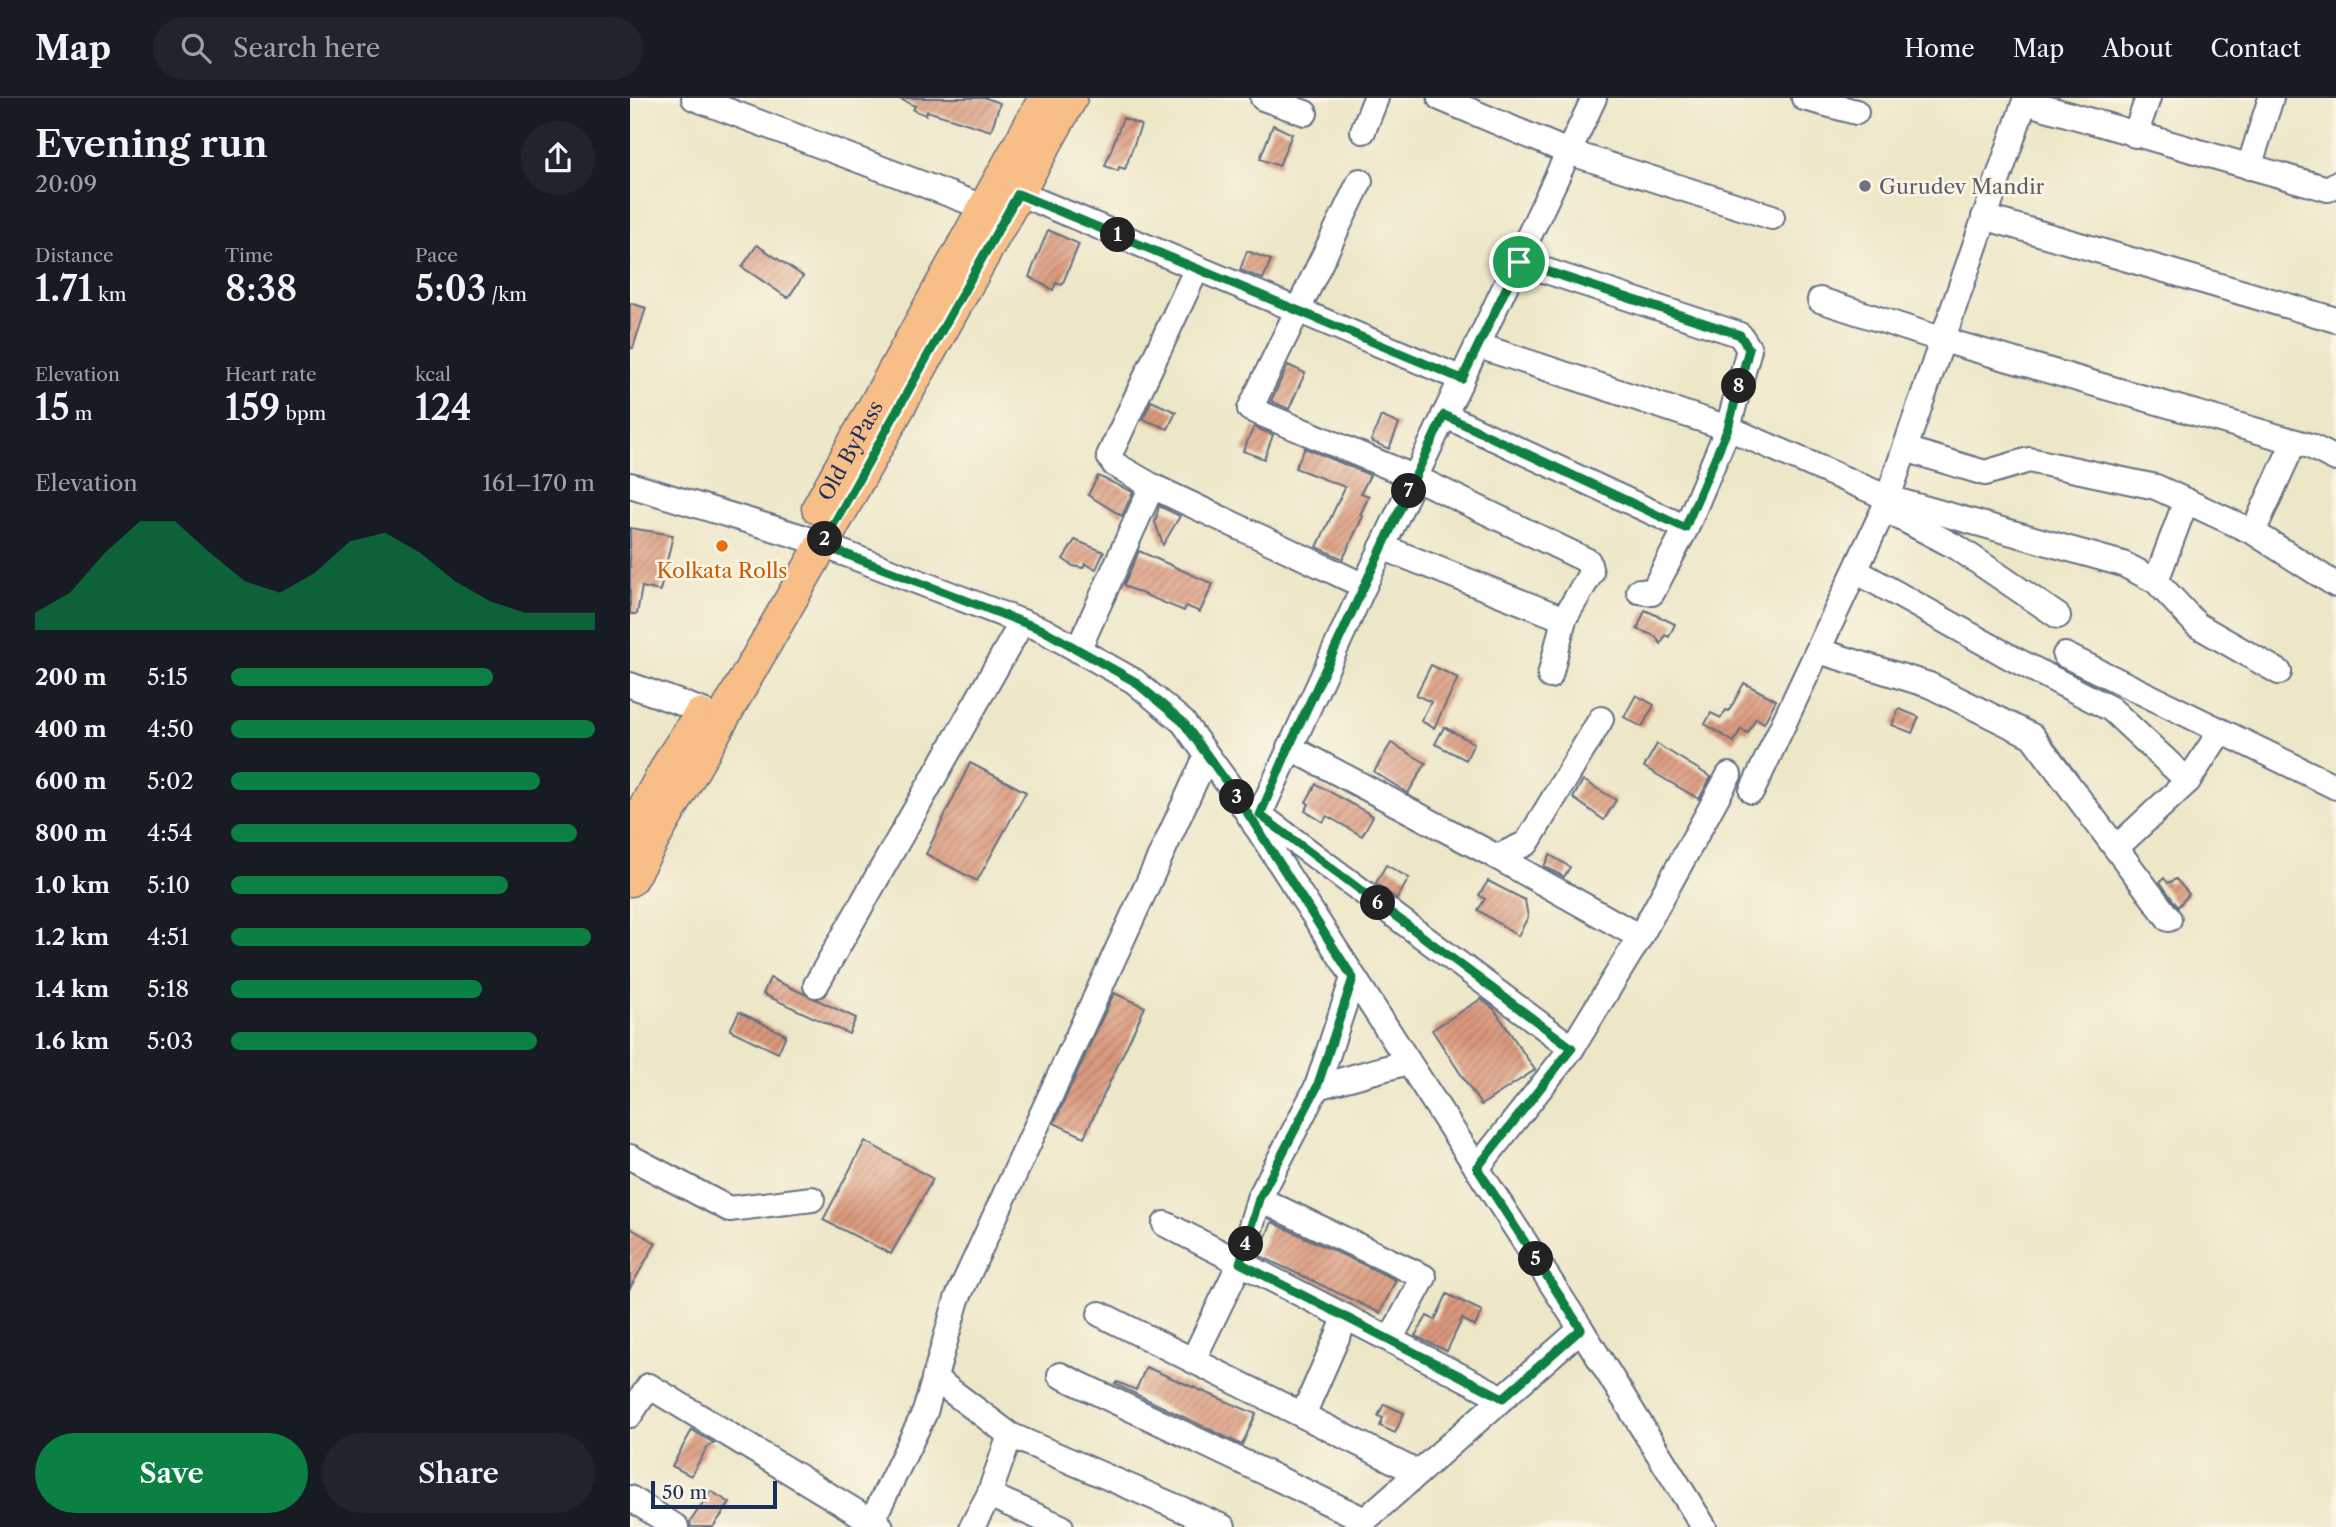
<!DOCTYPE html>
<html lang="en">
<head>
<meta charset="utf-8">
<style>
  :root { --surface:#171b24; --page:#20242c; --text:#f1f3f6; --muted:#9ea1a6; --line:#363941; --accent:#0b8043 }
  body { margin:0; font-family:"Libre Caslon Text",serif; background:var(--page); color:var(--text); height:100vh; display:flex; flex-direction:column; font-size:26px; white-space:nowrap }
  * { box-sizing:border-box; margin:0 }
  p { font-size:23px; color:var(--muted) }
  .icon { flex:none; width:38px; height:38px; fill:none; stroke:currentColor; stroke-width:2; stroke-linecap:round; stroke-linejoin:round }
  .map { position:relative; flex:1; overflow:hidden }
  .panel { display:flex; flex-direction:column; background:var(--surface); width:630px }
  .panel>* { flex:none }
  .scale { position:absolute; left:21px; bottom:18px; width:126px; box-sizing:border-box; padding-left:7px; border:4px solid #1b2f5e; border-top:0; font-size:19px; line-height:24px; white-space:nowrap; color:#1b2f5e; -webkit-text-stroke:5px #fcf5e5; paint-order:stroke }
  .pin { position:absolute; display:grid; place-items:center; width:60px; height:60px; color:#fff; margin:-30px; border:4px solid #fff; border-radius:50%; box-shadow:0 2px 7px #0007 }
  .km { position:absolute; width:35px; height:35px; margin:-18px; border-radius:50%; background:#222; color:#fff; font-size:19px; line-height:35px; text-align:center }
  .round { display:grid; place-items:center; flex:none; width:74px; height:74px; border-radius:37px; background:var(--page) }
  .summary { display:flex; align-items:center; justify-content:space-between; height:119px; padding:0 35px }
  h1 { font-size:38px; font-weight:600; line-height:52px }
  .figures { display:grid; grid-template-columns:repeat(3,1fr); gap:10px; height:119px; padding:7px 35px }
  .figures div { display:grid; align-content:center }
  .figures b { font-size:35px; font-weight:600 }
  .figures small { font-size:19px; font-weight:400 }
  .figures p { font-size:19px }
  .chart { height:196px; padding:14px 35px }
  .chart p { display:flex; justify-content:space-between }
  .chart svg { width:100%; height:126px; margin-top:7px; fill:var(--accent); opacity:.7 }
  .cta { display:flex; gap:14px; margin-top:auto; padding:14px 35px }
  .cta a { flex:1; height:80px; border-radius:42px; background:var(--accent); color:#fff; font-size:28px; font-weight:600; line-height:80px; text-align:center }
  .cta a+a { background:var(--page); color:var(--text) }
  ul { padding:0 35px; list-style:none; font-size:23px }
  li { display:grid; grid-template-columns:112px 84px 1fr; align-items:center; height:52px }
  li i { height:18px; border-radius:9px; background:var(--accent) }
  header { display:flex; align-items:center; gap:42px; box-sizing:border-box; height:98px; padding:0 35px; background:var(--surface); border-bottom:2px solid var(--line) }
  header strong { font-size:33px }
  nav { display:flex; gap:38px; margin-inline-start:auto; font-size:24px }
  .search { width:490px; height:63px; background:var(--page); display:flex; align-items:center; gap:18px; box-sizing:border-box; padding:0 24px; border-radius:38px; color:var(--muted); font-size:26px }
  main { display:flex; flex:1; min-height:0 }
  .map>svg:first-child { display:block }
  .building { fill:url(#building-hatch) }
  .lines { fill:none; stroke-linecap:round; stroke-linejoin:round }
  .minor-casing { stroke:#646f83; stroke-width:28 }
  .major-casing { stroke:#646f83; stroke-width:35 }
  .minor { stroke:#fff; stroke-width:24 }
  .major { stroke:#f7be88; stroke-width:32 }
  .route-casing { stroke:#fff; stroke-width:14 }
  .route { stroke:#0b8043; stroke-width:9 }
  .worship-dot { fill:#6b7280; stroke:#fcf5e5; stroke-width:2.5 }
  .food-dot { fill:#e8710a; stroke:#fcf5e5; stroke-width:2.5 }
  .labels { text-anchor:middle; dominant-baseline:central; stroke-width:5; stroke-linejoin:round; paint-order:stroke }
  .worship-label { font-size:21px; fill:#5b616d; stroke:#fcf5e5; text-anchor:start }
  .street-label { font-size:21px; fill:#1b2f5e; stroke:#fcf5e5 }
  .food-label { font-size:21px; fill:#c56008; stroke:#fcf5e5 }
</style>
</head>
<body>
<header>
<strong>Map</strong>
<div class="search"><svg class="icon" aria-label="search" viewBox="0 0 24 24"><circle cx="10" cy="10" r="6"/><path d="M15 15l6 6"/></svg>Search here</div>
<nav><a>Home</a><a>Map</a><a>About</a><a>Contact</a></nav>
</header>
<main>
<section class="panel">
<div class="summary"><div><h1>Evening run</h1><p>20:09</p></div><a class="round"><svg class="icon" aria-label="share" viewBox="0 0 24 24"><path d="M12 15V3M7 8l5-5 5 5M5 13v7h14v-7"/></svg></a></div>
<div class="figures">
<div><p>Distance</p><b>1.71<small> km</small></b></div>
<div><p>Time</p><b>8:38</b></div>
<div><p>Pace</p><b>5:03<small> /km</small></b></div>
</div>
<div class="figures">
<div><p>Elevation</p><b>15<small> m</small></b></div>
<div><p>Heart rate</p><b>159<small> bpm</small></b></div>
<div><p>kcal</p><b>124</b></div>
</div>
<div class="chart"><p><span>Elevation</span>161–170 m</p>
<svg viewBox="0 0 160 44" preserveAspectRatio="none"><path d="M0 44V38L10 31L20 17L30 6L40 6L50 17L60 27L70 31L80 24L90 13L100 10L110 17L120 27L130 34L140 38L150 38L160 38V44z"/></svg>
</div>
<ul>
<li><b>200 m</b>5:15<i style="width:72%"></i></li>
<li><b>400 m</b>4:50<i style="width:100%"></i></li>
<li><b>600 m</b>5:02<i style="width:85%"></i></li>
<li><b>800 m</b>4:54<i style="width:95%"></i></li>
<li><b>1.0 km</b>5:10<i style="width:76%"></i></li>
<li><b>1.2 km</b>4:51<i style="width:99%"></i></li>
<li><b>1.4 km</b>5:18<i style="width:69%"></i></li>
<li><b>1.6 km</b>5:03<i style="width:84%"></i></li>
</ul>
<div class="cta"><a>Save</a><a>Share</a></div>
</section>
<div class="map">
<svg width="1706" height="1429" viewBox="0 0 1706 1429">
  <defs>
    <pattern id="building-hatch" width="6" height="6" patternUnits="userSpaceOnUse" patternTransform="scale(1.75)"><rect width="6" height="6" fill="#da987b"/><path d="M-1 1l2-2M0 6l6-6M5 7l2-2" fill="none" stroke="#b07c68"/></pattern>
  </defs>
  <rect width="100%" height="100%" fill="#fcf5e5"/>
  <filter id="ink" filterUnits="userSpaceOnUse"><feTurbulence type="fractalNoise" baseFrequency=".0143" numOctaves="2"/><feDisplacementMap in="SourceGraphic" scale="14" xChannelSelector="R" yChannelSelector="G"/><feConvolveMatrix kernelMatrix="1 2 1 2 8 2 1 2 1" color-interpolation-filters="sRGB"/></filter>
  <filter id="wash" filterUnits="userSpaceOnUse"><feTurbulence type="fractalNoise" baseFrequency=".00686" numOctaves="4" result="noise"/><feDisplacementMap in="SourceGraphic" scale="28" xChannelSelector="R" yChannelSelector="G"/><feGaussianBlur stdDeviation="1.57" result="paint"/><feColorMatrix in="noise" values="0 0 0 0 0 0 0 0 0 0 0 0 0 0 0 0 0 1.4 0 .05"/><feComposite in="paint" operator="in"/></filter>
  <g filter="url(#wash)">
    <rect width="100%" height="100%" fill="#ede6c7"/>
    <g id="blocks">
      <g class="building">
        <polygon points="268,0 356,0 370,5 361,33 297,13 296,17 283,12 285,8"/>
        <polygon points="493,20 511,27 495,71 489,69 488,73 475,68"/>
        <polygon points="643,27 662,36 649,68 630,61"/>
        <polygon points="418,132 449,146 432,187 426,185 423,192 399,179"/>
        <polygon points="127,147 173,178 158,200 112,169"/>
        <polygon points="617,153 641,162 633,181 610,172"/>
        <polygon points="0,205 16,210 3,250 0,250"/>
        <polygon points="658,267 675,275 659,311 641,303"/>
        <polygon points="521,303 546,314 538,331 513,321"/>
        <polygon points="751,318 769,326 759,351 741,343"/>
        <polygon points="624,329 643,337 634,361 613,353"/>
        <polygon points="675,350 740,377 731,395 739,398 730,417 733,418 713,461 687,449 715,389 665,370"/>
        <polygon points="468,378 503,394 492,418 458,397"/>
        <polygon points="529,408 550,418 533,447 525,424"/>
        <polygon points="0,430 43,437 30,493 12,489 7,516 0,516"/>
        <polygon points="445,442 474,454 466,471 455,466 453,470 443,468 433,461"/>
        <polygon points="509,453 583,486 570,514 556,508 554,513 496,489 494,486"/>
        <polygon points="1015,512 1045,526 1039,539 1035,537 1031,546 1025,538 1007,531"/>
        <polygon points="801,567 828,580 804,630 791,623 801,604 786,597"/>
        <polygon points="1114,585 1146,602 1134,625 1126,620 1118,635 1111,631 1104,644 1075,626 1081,615 1091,620 1096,612 1099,613"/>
        <polygon points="1006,597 1024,607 1012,629 994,619"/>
        <polygon points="1269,611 1289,619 1282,635 1262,627"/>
        <polygon points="814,629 844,645 836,662 805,646"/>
        <polygon points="761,645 796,665 778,695 744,674"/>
        <polygon points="1027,646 1081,679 1069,701 1014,669"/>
        <polygon points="340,665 396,694 347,783 296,756"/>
        <polygon points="953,682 986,702 974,722 943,700"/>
        <polygon points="686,686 743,718 732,738 697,718 693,724 675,713 679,706 676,704"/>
        <polygon points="920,757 940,769 934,779 914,768"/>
        <polygon points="756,767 779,780 767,801 746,785"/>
        <polygon points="1534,780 1538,785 1546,781 1559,796 1548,809 1530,784"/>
        <polygon points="858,783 895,802 898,819 888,838 848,812 855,801 849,797"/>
        <polygon points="140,880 226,920 219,936 133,896"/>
        <polygon points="484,895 515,909 454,1039 424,1025"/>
        <polygon points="851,901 864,911 905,972 851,1007 802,932"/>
        <polygon points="109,914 156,937 148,955 100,932"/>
        <polygon points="235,1043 303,1081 261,1156 193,1122"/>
        <polygon points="642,1124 766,1182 750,1215 628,1157"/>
        <polygon points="0,1130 26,1145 0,1190"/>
        <polygon points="817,1196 852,1213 845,1228 832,1221 817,1253 785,1238 797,1218 805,1222"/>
        <polygon points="516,1269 626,1316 612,1347 485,1286 487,1284 506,1292"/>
        <polygon points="754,1306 774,1315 765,1335 750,1328 753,1320 748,1318"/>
        <polygon points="62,1332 84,1345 78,1348 61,1378 42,1368"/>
        <polygon points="81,1393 100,1405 83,1429 61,1429 60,1424"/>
      </g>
    </g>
  </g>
  <g filter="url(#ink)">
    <use href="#blocks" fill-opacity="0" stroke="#646f83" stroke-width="2"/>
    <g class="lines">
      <g class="minor-casing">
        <g id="minor">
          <polyline points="64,0 369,115"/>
          <polyline points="633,0 675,15"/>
          <polyline points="810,0 938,54 1142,119"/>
          <polyline points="1174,0 1226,14"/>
          <polyline points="1395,4 1698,91 1706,86"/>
          <polyline points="733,33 746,0"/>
          <polyline points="1505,37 1518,0"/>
          <polyline points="1619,69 1641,0"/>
          <polyline points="730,83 620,311 786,380 958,463 961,475 934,521 920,578"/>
          <polyline points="374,89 832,281"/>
          <polyline points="1354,119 1706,222"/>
          <polyline points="889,164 1102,234 1110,237 1119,251 1098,330 1056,430 1022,495 1009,493"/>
          <polyline points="1190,202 1313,242 1680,348 1706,361"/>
          <polyline points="849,248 1098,330 1258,400 1493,466 1526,483 1567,527 1649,574"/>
          <polyline points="814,317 1056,430"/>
          <polyline points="1275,351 1355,375 1399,362 1526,389 1623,434 1706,487"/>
          <polyline points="0,387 172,439 413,532 504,583 553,624 606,697 951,1231 727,1429"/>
          <polyline points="522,388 484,366 479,358 567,170"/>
          <polyline points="1254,411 1328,450 1428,518"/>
          <polyline points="1623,434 1664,344"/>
          <polyline points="752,449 934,521"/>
          <polyline points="1226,473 1380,559 1481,611 1558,683"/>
          <polyline points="1526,483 1556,403"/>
          <polyline points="448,552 522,388 734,488"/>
          <polyline points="1189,553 1299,587 1402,638 1539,821"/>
          <polyline points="1435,557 1706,689"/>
          <polyline points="0,587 73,613"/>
          <polyline points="659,649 867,759 1010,839"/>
          <polyline points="1122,693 1254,411 1396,0"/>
          <polyline points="630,717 942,950"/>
          <polyline points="625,727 734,488 964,0"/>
          <polyline points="1486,750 1558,683 1590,634"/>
          <polyline points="867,759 897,745 971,621"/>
          <polyline points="186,887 392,524"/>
          <polyline points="687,989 778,964"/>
          <polyline points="0,1059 99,1111 182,1101"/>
          <polyline points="847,1070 942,950 1010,839 1099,677"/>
          <polyline points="629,1101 794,1179 761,1240"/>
          <polyline points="535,1126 873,1300"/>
          <polyline points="470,1216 788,1375"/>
          <polyline points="951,1231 1074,1429"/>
          <polyline points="563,1262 610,1165 629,1101 687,989 723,880"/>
          <polyline points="430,1277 735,1422"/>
          <polyline points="304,1280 380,1337 593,1429"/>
          <polyline points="0,1317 19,1288 251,1429"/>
          <polyline points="673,1317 716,1219"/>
          <polyline points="359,1397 431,1429"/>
          <polyline points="0,1400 46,1429"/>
          <polyline points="239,1429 295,1314 327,1201 576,659"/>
          <polyline points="342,1429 359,1397 380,1337"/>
        </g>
      </g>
      <g class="major-casing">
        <g id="major">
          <path id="s1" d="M 188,410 L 415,0"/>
          <polyline points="0,736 42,660 70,617"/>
          <polyline points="0,782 192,447 441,0"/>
        </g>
      </g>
      <use href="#minor" class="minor"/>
      <use href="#major" class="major"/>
    </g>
  </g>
  <g class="lines" filter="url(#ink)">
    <g class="route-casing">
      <polygon id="route" points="388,96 832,281 889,164 1102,234 1110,237 1119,251 1098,330 1055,430 814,317 659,649 630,717 942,950 847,1070 951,1231 873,1300 610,1165 629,1101 687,989 723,880 606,697 553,624 504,583 413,532 192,447"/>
    </g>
    <use href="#route" class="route"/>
  </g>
  <circle class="worship-dot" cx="1235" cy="88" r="7"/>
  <circle class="food-dot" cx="92" cy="448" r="7"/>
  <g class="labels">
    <g class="worship-label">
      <text x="1249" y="88">Gurudev Mandir</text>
    </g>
    <g class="street-label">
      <text stroke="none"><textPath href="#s1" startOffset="66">Old ByPass</textPath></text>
    </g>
    <g class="food-label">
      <text x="92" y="472">Kolkata Rolls</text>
    </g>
  </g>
</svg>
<div class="scale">50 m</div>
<div class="pin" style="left:889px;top:164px;background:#1e9e55"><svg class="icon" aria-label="arrive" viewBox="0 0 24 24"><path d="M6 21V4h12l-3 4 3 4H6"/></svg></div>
<b class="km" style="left:488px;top:137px">1</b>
<b class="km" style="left:195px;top:441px">2</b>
<b class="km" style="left:607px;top:699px">3</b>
<b class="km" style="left:616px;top:1146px">4</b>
<b class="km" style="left:906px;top:1161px">5</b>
<b class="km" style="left:748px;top:805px">6</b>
<b class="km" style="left:779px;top:393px">7</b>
<b class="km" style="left:1109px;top:288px">8</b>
</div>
</main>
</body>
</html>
